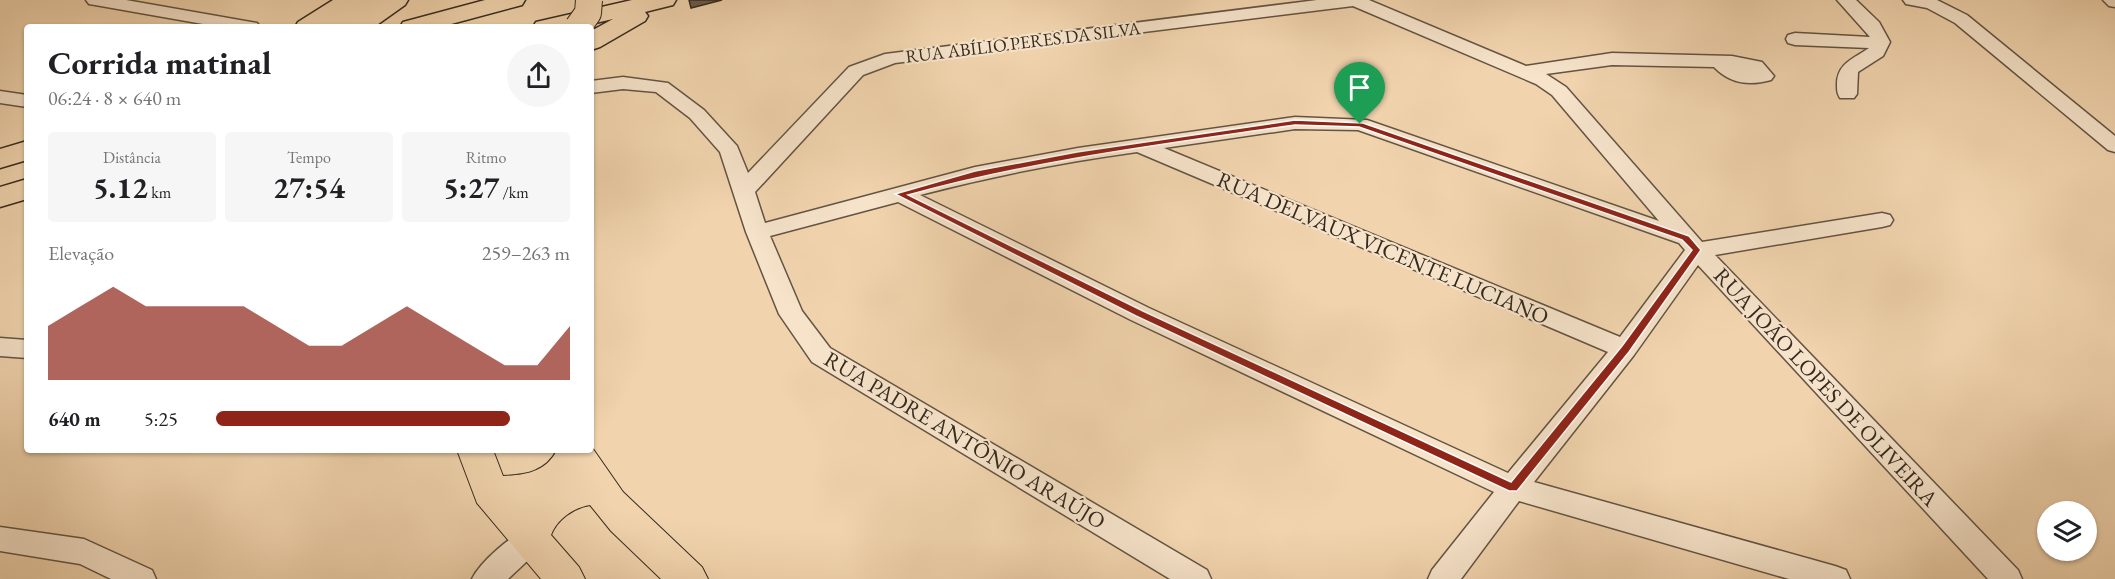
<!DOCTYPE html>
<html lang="pt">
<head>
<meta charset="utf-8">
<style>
  :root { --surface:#fff; --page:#f6f6f6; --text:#202124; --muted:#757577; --accent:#8f2418 }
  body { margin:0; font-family:"EB Garamond",serif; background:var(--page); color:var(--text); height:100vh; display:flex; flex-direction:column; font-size:22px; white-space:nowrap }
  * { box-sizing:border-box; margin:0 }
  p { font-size:20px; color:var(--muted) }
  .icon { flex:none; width:33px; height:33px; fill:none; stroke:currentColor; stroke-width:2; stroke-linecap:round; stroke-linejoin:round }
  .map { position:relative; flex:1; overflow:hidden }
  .sheet { position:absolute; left:24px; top:24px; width:570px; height:429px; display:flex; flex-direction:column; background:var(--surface); border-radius:6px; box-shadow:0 2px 4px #0004 }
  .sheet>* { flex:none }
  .buttons { position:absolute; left:2037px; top:501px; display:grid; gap:12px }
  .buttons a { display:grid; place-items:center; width:60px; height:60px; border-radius:50%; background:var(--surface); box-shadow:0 2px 4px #0004; font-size:30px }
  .pin { position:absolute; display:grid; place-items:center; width:51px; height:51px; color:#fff; margin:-62px -26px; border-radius:50% 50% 50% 0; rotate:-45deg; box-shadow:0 0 6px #0007 }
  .pin .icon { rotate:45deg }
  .round { display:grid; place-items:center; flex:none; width:63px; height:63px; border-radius:32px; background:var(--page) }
  .overview { display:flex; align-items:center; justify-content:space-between; height:102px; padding:0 24px }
  h1 { font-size:33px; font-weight:700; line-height:45px }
  .stats { display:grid; grid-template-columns:repeat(3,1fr); gap:9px; height:102px; padding:6px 24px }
  .stats div { display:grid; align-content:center; border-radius:6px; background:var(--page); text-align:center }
  .stats b { font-size:30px; font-weight:700 }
  .stats small { font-size:16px; font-weight:400 }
  .stats p { font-size:16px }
  .chart { height:168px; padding:12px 24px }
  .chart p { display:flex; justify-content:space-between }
  .chart svg { width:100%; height:108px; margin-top:6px; fill:var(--accent); opacity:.7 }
  ul { padding:0 24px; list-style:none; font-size:20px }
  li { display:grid; grid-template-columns:96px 72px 1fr; align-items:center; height:45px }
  li i { height:15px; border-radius:8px; background:var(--accent) }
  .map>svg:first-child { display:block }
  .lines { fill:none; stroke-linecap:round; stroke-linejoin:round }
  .minor-casing { stroke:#635443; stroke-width:3 }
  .major-casing { stroke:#342a1f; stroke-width:2 }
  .highway-casing { stroke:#342a1f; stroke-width:3 }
  .minor { fill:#f6e3ca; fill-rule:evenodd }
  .major { fill:#f1d4ae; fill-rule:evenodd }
  .highway { fill:#f1d4ae; fill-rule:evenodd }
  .major-bridge-casing { stroke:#342a1f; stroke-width:28; stroke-linecap:butt }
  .major-bridge { stroke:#f1d4ae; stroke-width:26 }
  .shaded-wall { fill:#695b4a; stroke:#342a1f; stroke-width:1.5 }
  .route { fill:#8f2418; stroke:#fff; stroke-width:1.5; fill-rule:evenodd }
  .labels { text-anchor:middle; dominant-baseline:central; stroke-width:4.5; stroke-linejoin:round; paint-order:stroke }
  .far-street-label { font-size:18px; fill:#342a1f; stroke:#f6e3ca }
  .street-label { font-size:22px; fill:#342a1f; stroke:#f6e3ca }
</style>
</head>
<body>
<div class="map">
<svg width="2115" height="579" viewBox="0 0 2115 579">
  <rect width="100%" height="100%" fill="#f1d4ae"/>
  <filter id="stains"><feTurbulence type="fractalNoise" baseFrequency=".00333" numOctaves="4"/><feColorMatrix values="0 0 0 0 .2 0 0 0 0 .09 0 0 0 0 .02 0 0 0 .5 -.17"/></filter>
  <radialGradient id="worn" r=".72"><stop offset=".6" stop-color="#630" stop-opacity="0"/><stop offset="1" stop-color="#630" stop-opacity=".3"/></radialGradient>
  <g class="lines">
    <g class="minor-casing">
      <g id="minor">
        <polygon points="86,0 126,0 251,22 257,23 260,27 220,27 95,5 89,4"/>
        <path d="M 1317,0 L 1369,0 L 1526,66 L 1612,53 L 1732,56 L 1762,62 L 1774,76 L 1771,80 C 1750,86 1730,84 1714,67 L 1612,65 L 1546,74 L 1566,87 L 1702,242 L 1882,213 L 1890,215 L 1893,220 L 1890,225 L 1882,227 L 1715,255 L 2018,570 L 2022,579 L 1988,579 L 1698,265 L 1634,355 L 1534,482 L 1835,566 L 1846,570 L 1850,579 L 1789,579 L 1519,501 L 1461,579 L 1428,579 L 1432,570 L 1494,492 L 1131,320 L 898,202 L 770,236 L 802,311 L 830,348 L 1207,570 L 1211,579 L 1170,579 L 812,362 L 779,314 L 746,232 L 720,152 L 690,118 L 656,92 L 623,89 L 591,93 L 591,81 L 623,77 L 668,83 L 704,110 L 737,146 L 748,173 L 849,67 L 885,54 ZM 1353,6 L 1536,84 L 1552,95 L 1659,221 L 1367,120 L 1295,117 L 1078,148 L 975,167 L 765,223 L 755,192 L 863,75 L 895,63 ZM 1295,129 L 1358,130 L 1679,243 L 1685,250 L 1620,337 L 1164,148 ZM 1137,152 L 1608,352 L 1508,473 L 1149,308 L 920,195 C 992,176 1064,162 1137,152 Z"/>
        <path d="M 1837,0 L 1856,0 L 1879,22 L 1890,42 L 1883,56 L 1858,72 L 1857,94 L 1854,98 L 1840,98 C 1837,93 1837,90 1837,84 C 1837,63 1855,58 1869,48 L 1795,45 L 1788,43 L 1786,39 L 1788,35 L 1795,33 L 1870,37 Z"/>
        <polygon points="1903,0 1937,0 1967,15 2115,136 2115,152 2108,150 1955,23 1927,8 1906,4"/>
        <polygon points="2103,0 2115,0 2115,7 2109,6"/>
        <polygon points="0,91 27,95 27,107 0,103"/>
        <polygon points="0,338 27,340 27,358 0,356"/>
        <polygon points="0,527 84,539 152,570 156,579 111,579 80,564 0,551"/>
        <path d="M 530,528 L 540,531 L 545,540 L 540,549 L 508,579 L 472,579 C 480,562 512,534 530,528 Z"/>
      </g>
    </g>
    <g class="major-casing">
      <g id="major">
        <polygon points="356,0 384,0 380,5 344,27 315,27 319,22"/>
        <path d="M 591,446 L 623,492 L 702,567 L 708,579 L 661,579 L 611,531 L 590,505 C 573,508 557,519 551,535 L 579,567 L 585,579 L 541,579 L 477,503 L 457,450 L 493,450 L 503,476 C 526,475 546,472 557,450 L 591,450 Z"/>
      </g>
    </g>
    <g class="highway-casing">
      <g id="highway">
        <polygon points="333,0 362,0 359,5 324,27 295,27 298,22"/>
        <polygon points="380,0 408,0 405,5 374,27 346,27 349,22"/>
        <polygon points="485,0 525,0 522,5 440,27 400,27 403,22"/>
        <polygon points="632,0 676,0 673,5 645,12 648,16 645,21 600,47 591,50 591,31 613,19 578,27 533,27 536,22"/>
        <polygon points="27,141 27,160 0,168 0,149"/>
        <polygon points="27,179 27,199 0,207 0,187"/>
      </g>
    </g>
    <use href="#minor" class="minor"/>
    <use href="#major" class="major"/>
    <use href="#highway" class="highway"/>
    <g class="major-bridge-casing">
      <polyline id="major-bridge" points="578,27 588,13 589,0"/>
    </g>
    <use href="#major-bridge" class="major-bridge"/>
  </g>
  <polygon class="shaded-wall" points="689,0 722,0 691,8"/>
  <path class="route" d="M 1295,120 L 1363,123 L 1689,236 L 1701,250 L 1629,352 L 1517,491 L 1509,491 L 1136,316 L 895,194 L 975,171 L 1077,152 ZM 1295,125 L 1359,127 L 1682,240 L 1692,250 L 1622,346 L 1511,482 L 1143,311 L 908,195 C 1035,160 1165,144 1295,125 Z"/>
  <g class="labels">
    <g class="far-street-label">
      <text transform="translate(1023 42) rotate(-7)">RUA ABÍLIO PERES DA SILVA</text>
    </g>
    <g class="street-label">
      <text transform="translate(1383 248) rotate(23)">RUA DELVAUX VICENTE LUCIANO</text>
      <text transform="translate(1826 387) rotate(47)">RUA JOÃO LOPES DE OLIVEIRA</text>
      <text transform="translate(965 440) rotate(31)">RUA PADRE ANTÔNIO ARAÚJO</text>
    </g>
  </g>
  <rect width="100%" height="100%" filter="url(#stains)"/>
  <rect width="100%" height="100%" fill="url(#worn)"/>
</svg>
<div class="buttons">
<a><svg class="icon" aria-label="layers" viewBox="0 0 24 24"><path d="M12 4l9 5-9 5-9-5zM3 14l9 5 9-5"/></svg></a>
</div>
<div class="pin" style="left:1360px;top:124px;background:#1e9e55"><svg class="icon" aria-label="arrive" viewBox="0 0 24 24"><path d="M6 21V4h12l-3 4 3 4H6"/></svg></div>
<section class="sheet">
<div class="overview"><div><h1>Corrida matinal</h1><p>06:24 · 8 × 640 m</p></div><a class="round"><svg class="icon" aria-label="share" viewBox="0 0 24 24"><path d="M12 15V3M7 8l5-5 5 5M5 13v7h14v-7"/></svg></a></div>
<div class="stats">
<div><p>Distância</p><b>5.12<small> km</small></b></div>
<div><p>Tempo</p><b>27:54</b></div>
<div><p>Ritmo</p><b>5:27<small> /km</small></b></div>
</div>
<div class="chart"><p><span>Elevação</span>259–263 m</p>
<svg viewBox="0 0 160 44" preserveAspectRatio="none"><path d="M0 44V22L10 14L20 6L30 14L40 14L50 14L60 14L70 22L80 30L90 30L100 22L110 14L120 22L130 30L140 38L150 38L160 22V44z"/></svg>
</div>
<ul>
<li><b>640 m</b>5:25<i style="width:83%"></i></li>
</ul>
</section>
</div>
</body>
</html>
